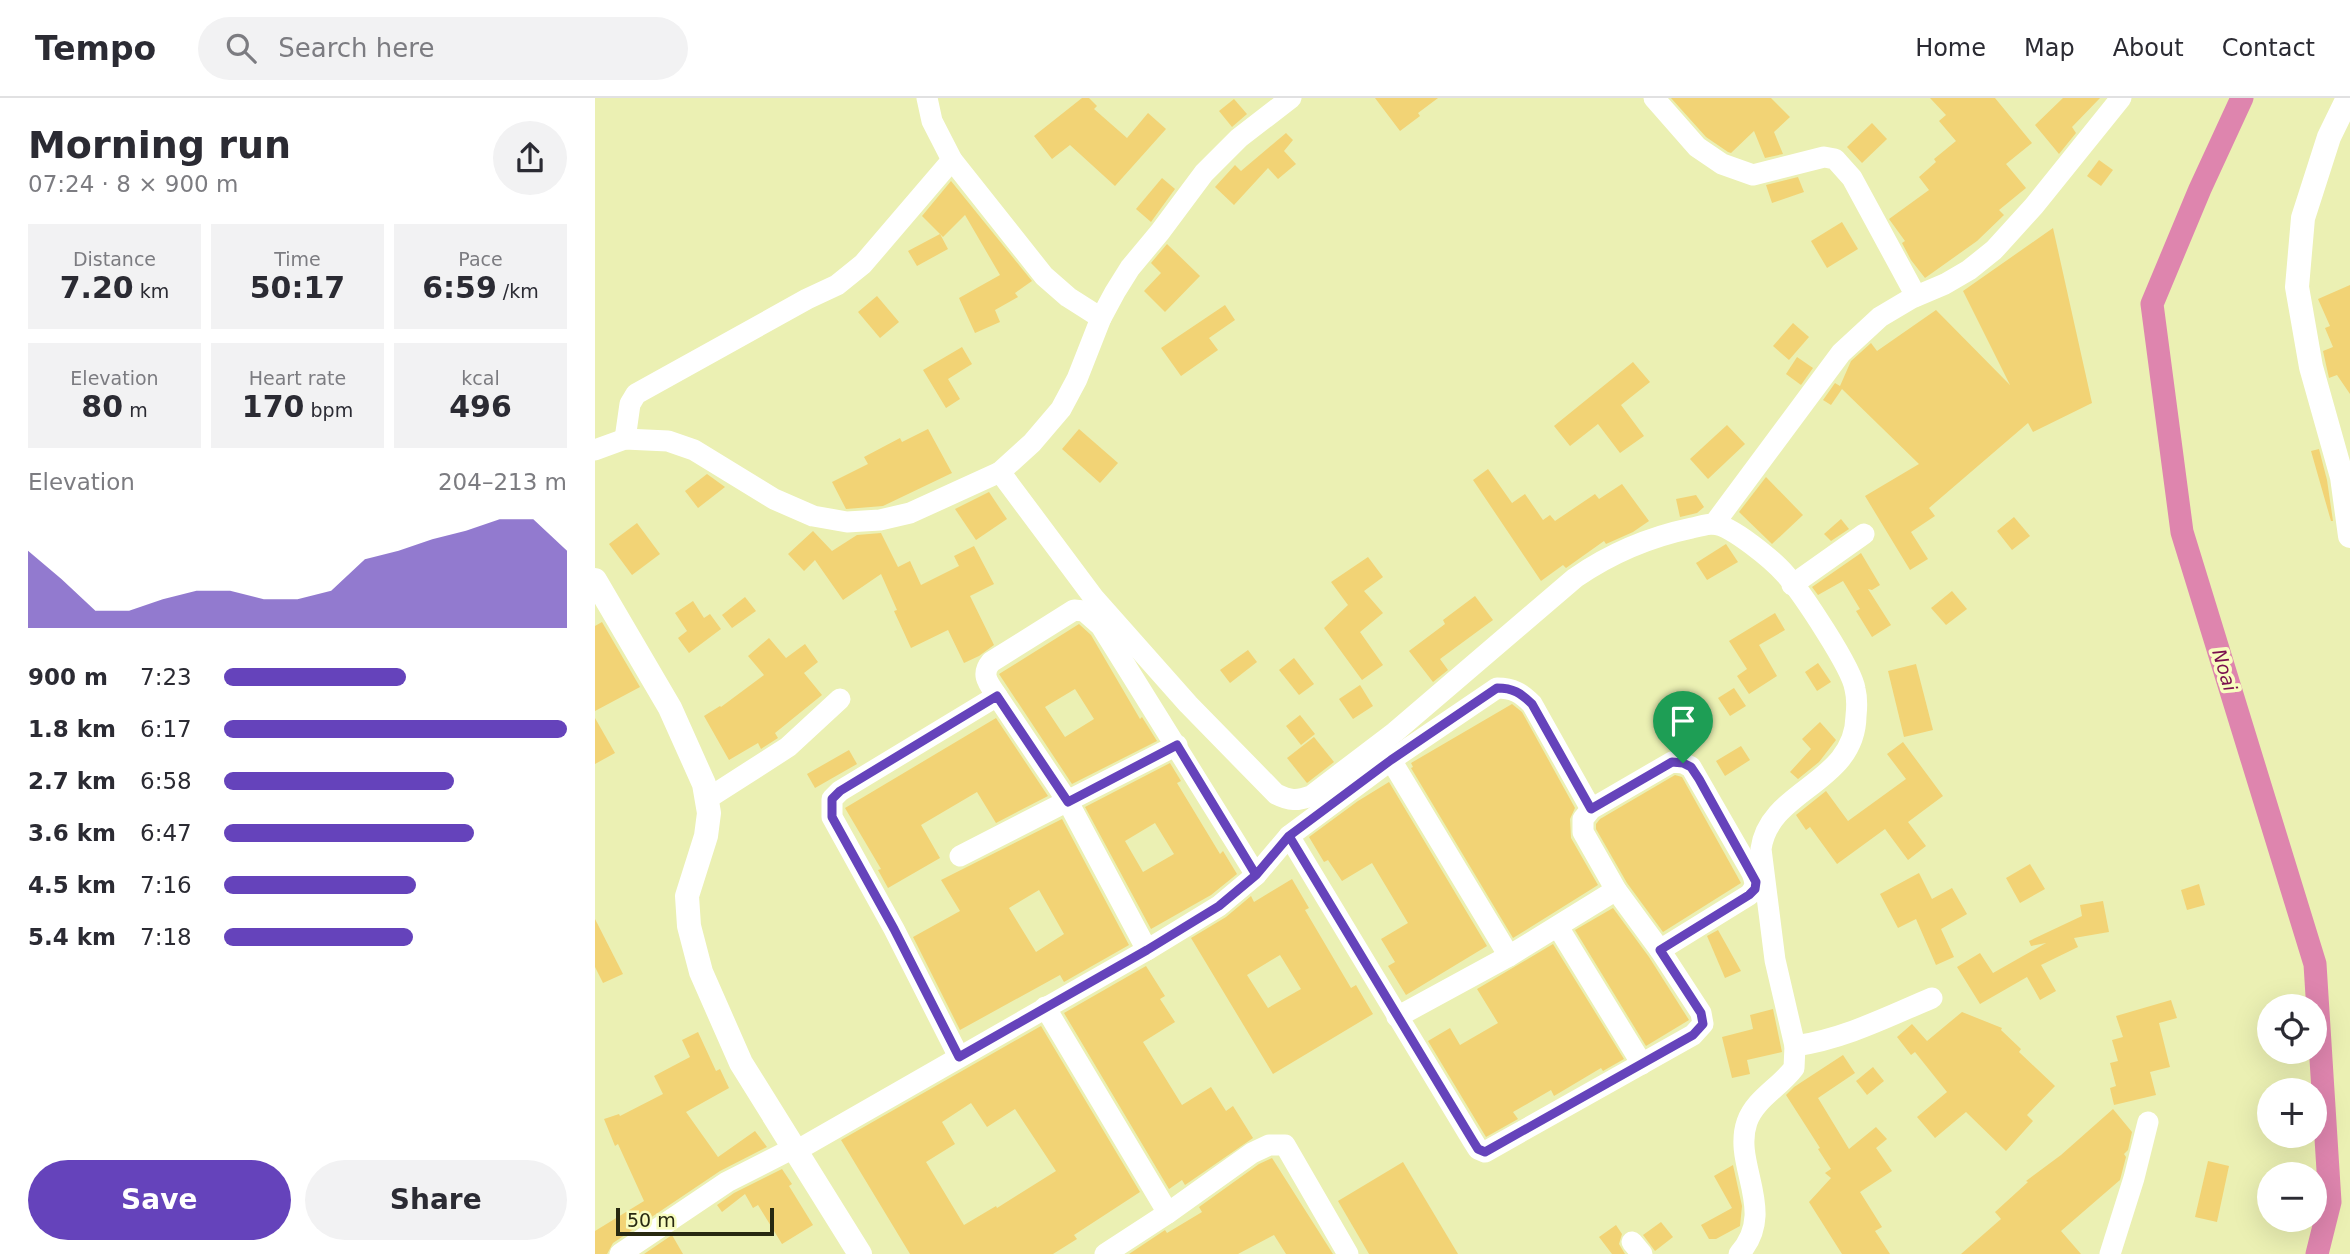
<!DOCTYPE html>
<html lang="en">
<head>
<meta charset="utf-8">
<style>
  :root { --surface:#fff; --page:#f2f2f3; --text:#2b2b33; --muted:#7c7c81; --line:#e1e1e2; --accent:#6543bb }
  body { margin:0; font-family:"DejaVu Sans",sans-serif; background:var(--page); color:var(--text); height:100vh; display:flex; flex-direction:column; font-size:26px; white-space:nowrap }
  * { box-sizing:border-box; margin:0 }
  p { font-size:23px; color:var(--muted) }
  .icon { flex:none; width:38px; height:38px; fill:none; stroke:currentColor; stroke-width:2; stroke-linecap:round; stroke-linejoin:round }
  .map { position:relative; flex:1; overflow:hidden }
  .details { display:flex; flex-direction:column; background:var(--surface); width:595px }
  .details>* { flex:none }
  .buttons { position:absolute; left:1662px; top:896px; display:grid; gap:14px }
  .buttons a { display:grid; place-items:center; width:70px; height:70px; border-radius:50%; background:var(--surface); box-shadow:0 7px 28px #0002; font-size:35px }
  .scale { position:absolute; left:21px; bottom:18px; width:158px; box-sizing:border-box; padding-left:7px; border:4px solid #282911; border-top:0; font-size:19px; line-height:24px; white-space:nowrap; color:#282911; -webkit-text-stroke:5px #f8fdc0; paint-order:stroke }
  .pin { position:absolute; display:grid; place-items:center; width:60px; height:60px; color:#fff; margin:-72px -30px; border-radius:50% 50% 50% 0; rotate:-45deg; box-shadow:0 0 7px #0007 }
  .pin .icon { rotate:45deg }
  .round { display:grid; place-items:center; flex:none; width:74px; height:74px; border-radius:37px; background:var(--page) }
  .summary { display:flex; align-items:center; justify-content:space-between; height:119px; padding:0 28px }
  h1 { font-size:38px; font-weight:600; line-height:52px }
  .metrics { display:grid; grid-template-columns:repeat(3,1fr); gap:10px; height:119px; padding:7px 28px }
  .metrics div { display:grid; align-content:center; border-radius:0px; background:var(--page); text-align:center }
  .metrics b { font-size:30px; font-weight:600 }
  .metrics small { font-size:19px; font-weight:400 }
  .metrics p { font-size:19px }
  .chart { height:196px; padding:14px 28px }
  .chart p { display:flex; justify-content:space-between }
  .chart svg { width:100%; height:126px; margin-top:7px; fill:var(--accent); opacity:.7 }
  .button { display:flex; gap:14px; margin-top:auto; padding:14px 28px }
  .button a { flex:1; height:80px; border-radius:42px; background:var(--accent); color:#fff; font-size:28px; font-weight:600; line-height:80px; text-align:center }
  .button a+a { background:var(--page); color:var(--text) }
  ul { padding:0 28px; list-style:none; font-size:23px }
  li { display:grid; grid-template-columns:112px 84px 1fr; align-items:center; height:52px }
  li i { height:18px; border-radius:9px; background:var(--accent) }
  header { display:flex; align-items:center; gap:42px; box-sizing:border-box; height:98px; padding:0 35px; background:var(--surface); border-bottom:2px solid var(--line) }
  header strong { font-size:33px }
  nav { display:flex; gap:38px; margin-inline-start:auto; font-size:24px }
  .search { width:490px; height:63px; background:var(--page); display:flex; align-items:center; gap:18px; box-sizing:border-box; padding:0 24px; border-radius:38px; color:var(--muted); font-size:26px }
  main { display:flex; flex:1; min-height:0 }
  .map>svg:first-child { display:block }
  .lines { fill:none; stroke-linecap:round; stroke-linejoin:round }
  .canal { stroke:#de85ae; stroke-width:23 }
  .building { fill:#f2d375; fill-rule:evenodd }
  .minor { stroke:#fff; stroke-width:21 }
  .tertiary { stroke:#fff; stroke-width:24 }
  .route-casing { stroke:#fff; stroke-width:14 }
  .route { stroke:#6543bb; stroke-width:9 }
  .labels { text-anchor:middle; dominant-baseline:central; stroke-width:7; stroke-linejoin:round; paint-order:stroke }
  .water-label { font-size:19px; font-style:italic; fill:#7a0f4e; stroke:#f8fdc0 }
</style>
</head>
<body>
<header>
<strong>Tempo</strong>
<div class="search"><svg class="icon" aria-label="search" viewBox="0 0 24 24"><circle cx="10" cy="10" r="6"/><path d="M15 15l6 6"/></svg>Search here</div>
<nav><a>Home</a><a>Map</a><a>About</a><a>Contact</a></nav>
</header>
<main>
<section class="details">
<div class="summary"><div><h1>Morning run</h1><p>07:24 · 8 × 900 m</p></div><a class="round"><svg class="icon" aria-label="share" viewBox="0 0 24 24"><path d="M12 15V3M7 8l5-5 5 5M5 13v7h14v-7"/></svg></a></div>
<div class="metrics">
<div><p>Distance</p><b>7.20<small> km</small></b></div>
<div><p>Time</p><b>50:17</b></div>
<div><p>Pace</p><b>6:59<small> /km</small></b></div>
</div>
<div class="metrics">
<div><p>Elevation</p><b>80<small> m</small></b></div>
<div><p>Heart rate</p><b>170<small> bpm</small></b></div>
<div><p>kcal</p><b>496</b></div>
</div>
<div class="chart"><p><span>Elevation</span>204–213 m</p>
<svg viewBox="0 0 160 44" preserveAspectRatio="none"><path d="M0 44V17L10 27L20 38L30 38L40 34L50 31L60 31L70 34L80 34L90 31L100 20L110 17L120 13L130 10L140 6L150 6L160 17V44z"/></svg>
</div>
<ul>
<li><b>900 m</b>7:23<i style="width:53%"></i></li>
<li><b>1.8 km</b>6:17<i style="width:100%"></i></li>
<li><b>2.7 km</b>6:58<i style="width:67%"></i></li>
<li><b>3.6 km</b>6:47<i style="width:73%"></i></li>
<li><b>4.5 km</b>7:16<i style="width:56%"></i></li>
<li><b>5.4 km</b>7:18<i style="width:55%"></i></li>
</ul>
<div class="button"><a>Save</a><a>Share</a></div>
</section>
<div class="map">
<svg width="1755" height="1156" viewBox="0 0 1755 1156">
  <rect width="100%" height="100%" fill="#ebf0b3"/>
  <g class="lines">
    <polyline class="canal" points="1647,0 1605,91 1557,206 1587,434 1720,866 1735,1104 1722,1156"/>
  </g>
  <g class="building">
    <polygon points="487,0 494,0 502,8 499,11 532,40 553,15 571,31 520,88 475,47 457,61 439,38"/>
    <polygon points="780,0 843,0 823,15 825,18 805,33"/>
    <polygon points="1076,0 1176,0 1195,19 1179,34 1188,56 1170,60 1159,33 1136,55 1133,54 1111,39"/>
    <polygon points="1335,0 1400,0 1437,45 1411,66 1431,90 1404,112 1409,117 1382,143 1330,180 1316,162 1307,145 1310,143 1294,121 1334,92 1324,79 1341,64 1339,61 1361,43 1344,23 1351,17"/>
    <polygon points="1468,0 1505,0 1477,29 1481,35 1464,56 1440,27"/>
    <polygon points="639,1 652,16 637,29 624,13"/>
    <polygon points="1277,25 1292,41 1267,65 1252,49"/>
    <polygon points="691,35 698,42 689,53 701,66 683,81 673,70 639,107 620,89 640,67 646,73"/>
    <polygon points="1504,62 1518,72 1506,88 1492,78"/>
    <polygon points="1203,79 1209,94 1177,105 1171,87"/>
    <polygon points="567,80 580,91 556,124 541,111"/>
    <polygon points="356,83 437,183 420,195 423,199 400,212 405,224 380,235 364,200 405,177 370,117 348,139 327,118"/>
    <polygon points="1247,124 1263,151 1232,170 1216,143"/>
    <polygon points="1458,130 1497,305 1438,334 1433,325 1334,410 1340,418 1316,434 1333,461 1315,472 1270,398 1324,366 1247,291 1236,307 1228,302 1240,285 1245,288 1256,263 1276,245 1282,253 1341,212 1415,287 1368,193"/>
    <polygon points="345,136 353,151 322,168 313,153"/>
    <polygon points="572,146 605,178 570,214 549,193 566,175 556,165"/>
    <polygon points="1755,187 1755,296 1742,277 1734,280 1728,253 1738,249 1730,230 1735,228 1723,201"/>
    <polygon points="282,198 304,224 285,240 263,214"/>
    <polygon points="630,207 640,222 614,240 623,252 586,278 566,250"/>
    <polygon points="1198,225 1214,239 1194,262 1178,248"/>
    <polygon points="367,249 377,266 353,281 365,301 351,310 328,272"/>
    <polygon points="1202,259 1218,270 1206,287 1191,276"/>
    <polygon points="1038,264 1055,284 1026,307 1049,338 1025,355 1003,326 975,348 959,328"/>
    <polygon points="1132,327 1150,346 1113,381 1095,361"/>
    <polygon points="333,331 357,375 288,408 251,411 237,384 273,366 269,359 305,340 307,344"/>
    <polygon points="484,331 523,365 505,385 467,351"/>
    <polygon points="1724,351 1732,382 1738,423 1736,423 1716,353"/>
    <polygon points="893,371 917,405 930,396 948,422 955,417 960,423 1000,396 1004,401 1027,386 1054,423 1038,434 1011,446 1009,443 971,470 968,467 946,483 878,382"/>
    <polygon points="112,376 130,389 103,410 90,393"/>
    <polygon points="1171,379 1208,417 1177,446 1144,414"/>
    <polygon points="394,394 412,421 381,442 360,411"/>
    <polygon points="1101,397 1109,409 1102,415 1085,419 1081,401"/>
    <polygon points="1419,419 1435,438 1417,452 1402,433"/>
    <polygon points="1246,421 1254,431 1236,443 1229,436"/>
    <polygon points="42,425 65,456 37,477 14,446"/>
    <polygon points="218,433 237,453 262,437 286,435 303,469 315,463 326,487 364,468 359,458 379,448 399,486 375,498 399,547 384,558 369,565 353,532 316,550 299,513 302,512 286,476 248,502 220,462 209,473 193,456"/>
    <polygon points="1131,446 1143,464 1112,482 1101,465"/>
    <polygon points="1266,455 1285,487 1277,492 1273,491 1296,527 1277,539 1261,513 1265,511 1248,483 1223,497 1217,489"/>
    <polygon points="773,459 788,479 769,493 788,515 765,534 788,567 767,582 729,530 753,507 736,484"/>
    <polygon points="1357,493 1372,511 1351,527 1336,510"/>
    <polygon points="880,498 898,522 845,561 853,572 838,584 814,553 850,526 848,522"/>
    <polygon points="150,499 161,513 137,530 127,517"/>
    <polygon points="98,503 109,520 115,516 126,531 94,555 83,540 92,533 80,515"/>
    <polygon points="1180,515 1190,532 1164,547 1182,578 1154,596 1142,578 1152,571 1134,543"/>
    <polygon points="7,524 45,589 0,613 0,528"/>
    <path d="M 484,526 L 496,537 L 545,621 L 547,619 L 562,643 L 477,686 L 404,576 ZM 480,591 L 499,621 L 470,639 L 450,609 Z"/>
    <polygon points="174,540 191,560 210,546 223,564 209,575 227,597 180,635 183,640 166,651 163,645 134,662 109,618 125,608 126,609 169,577 153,558"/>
    <polygon points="653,552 662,564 635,585 625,572"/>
    <polygon points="699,560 719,586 704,597 684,572"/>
    <polygon points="1223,565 1236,584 1222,593 1210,574"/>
    <polygon points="1321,566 1338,632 1309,639 1293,573"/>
    <polygon points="765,587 778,608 758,621 744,601"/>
    <polygon points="1139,590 1151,608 1135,618 1123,600"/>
    <polygon points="917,606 927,614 980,710 975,721 976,740 1003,787 918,840 816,670 818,669 816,665"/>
    <polygon points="705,617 720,636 706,647 691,628"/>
    <polygon points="0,620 20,655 0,666"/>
    <polygon points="401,620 453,698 401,725 382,694 326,727 345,760 293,790 283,772 286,771 250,710"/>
    <polygon points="1225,624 1241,642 1224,664 1203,681 1195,674 1216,651 1207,641"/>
    <polygon points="719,639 739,664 712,685 692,660"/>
    <polygon points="1308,644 1348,698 1313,724 1331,748 1313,762 1290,731 1242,766 1215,729 1211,732 1201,717 1231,693 1253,723 1311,681 1292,656"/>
    <polygon points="1146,648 1155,662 1130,678 1121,663"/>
    <polygon points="254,652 262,666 220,690 212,676"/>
    <path d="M 575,665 L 586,683 L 582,685 L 625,756 L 628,753 L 642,776 L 616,797 L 556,831 L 490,709 ZM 560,725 L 579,756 L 548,774 L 530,743 Z"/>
    <polygon points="1080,677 1087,679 1146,785 1068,834 1032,785 1001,731 1001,726 1005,721"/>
    <polygon points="794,684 892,848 811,897 793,868 800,864 786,841 813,825 777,765 747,783 733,762 729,764 714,739 763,703"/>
    <path d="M 467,721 L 534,847 L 469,884 L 465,877 L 365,932 L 318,839 L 365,813 L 346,782 ZM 444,792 L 469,836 L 441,854 L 414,810 Z"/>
    <polygon points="1435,766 1450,791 1425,805 1411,780"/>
    <polygon points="1324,775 1337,801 1357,790 1372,816 1346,831 1359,859 1341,867 1321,821 1303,830 1285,796"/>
    <path d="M 697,781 L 714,810 L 710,812 L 756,890 L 761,887 L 778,916 L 678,976 L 596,840 L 631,819 L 656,798 L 659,804 ZM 685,857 L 706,891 L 673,910 L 652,877 Z"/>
    <polygon points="1604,786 1610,807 1592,812 1586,792"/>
    <polygon points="1508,803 1514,834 1479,840 1483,849 1446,867 1461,893 1445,902 1432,879 1385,906 1362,869 1385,855 1398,875 1451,845 1436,848 1434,843 1487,818 1485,807"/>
    <polygon points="1018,810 1054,859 1094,922 1051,948 980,832"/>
    <polygon points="0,821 28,876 8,885 0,869"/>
    <polygon points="1123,832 1146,873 1130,880 1112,838"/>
    <polygon points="958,846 1029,961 1008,973 1006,970 959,998 956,992 918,1014 923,1021 891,1039 833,943 855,930 865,947 903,925 882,891"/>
    <polygon points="551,868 570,898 565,901 580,924 548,944 587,1007 616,989 631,1013 638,1008 658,1040 590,1087 587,1082 574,1091 469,915"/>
    <polygon points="1576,902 1582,920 1564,925 1575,969 1555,974 1561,997 1519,1007 1515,990 1521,988 1515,965 1523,963 1517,942 1528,939 1521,918"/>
    <polygon points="1178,911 1187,954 1152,962 1155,976 1137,980 1127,939 1158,931 1155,917"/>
    <polygon points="1367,914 1407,930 1406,932 1426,951 1424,954 1460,988 1432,1017 1438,1023 1411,1053 1371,1014 1340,1040 1322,1019 1352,994 1320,954 1316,957 1302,939 1317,926 1332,943"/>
    <path d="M 446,928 L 545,1094 L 479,1137 L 482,1141 L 458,1156 L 315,1156 L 246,1042 ZM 376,1005 L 392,1029 L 420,1011 L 461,1073 L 402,1110 L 401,1108 L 369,1127 L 331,1064 L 360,1046 L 347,1024 Z"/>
    <polygon points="103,934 121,973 125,971 134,990 91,1014 123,1059 160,1033 172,1049 125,1073 18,1145 12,1156 0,1156 0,1133 49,1103 23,1046 20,1048 9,1021 24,1016 25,1018 68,996 59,978 95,959 87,942"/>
    <polygon points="1248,957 1260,975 1223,1000 1254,1051 1281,1029 1292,1041 1281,1050 1297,1073 1265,1094 1287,1129 1280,1133 1295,1156 1247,1156 1214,1104 1236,1080 1230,1075 1236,1071 1223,1051 1225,1050 1191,997 1199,989"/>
    <polygon points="1278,969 1289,983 1272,997 1261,983"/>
    <polygon points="1518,1011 1537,1034 1533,1052 1529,1056 1531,1059 1525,1082 1466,1133 1486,1156 1366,1156 1406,1121 1400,1114 1433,1084 1431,1083 1466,1057"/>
    <polygon points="677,1060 738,1156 691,1156 679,1137 643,1156 534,1156 570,1132 572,1135 607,1114 604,1109 664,1066"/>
    <polygon points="1613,1063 1634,1068 1622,1124 1600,1119"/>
    <polygon points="808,1064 863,1156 774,1156 743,1103"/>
    <polygon points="1138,1067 1147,1108 1145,1128 1121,1141 1114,1141 1106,1127 1137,1110 1119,1078"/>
    <polygon points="187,1071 197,1086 194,1088 218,1127 187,1146 163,1107 158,1110 150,1096 127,1114 122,1107 139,1095"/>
    <polygon points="1066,1124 1078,1139 1060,1153 1048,1137"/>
    <polygon points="1021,1127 1027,1136 1024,1146 1030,1156 1017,1156 1004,1139"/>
    <polygon points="77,1137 88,1156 49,1156"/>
  </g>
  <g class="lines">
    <g class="minor">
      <polyline points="332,0 337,23 357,62 449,178 473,199 506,220"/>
      <polyline points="1059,0 1102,49 1127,66 1158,77 1229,59 1240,61 1257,80 1321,198"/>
      <polyline points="30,341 35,306 41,296 212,201 242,187 268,166 357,62"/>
      <polyline points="0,352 30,341 73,343 99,352 179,401 218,418 252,424 285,422 315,415 405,374 437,345 466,311 482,281 506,220 520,194 535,170 565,134 609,75 644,40 696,0"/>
      <path d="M 405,374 L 499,500 L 593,606 L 681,696 C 695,703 702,703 716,698 L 800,634 L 980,480 C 1016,455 1054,439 1097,430 C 1103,429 1111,426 1118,426 C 1136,427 1179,463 1191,477 C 1207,495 1257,570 1260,591 C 1262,599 1262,609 1261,618 C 1260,686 1174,691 1166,751 L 1180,862 L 1200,948 L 1199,970 C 1185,989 1160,1001 1152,1024 C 1137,1067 1183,1113 1144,1156"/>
      <polyline points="1119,426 1246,255 1285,219 1317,200 1350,186 1374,172 1399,152 1439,108 1526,0"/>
      <polyline points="1197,487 1269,436"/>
      <polyline points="402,598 473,704 552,852"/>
      <polyline points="796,662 914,858"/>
      <polyline points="112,701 193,649 245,601"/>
      <polyline points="694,738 878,1043 883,1051 890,1054 1098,937 1108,926 1106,915 1065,852"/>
      <polyline points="365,758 582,647"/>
      <polyline points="963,829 1047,966"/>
      <polyline points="450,909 573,1115"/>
      <polyline points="802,919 914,858 1021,792"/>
      <path d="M 1200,948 C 1249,941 1292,919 1337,900"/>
      <path d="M 364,959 L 299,831 L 237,719 L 237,701 L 245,693 L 402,598 C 394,586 385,577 396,564 L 479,512 L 489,513 L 506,528 L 661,777"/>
      <path d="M 199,1054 L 552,852 L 624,808 L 661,777 L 694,738 L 796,662 L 902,590 C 918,590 926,595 937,606 L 996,711 L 1077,664 L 1088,665 L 1096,669 L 1157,775 C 1161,785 1161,789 1154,797 L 1065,852 L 1021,792 L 988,734 L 988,721 L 996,711"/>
      <polyline points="1037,1144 1047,1156"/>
      <polyline points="25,1156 132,1084 197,1051"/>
      <polyline points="510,1156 573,1115 657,1055 674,1047 690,1047 753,1156"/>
      <polyline points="1515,1156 1539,1080 1553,1024"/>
    </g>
    <g class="tertiary">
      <polyline points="1753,0 1734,39 1708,120 1702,189 1716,269 1747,379 1755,438"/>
      <polyline points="0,482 75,610 109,686 114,715 111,738 92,798 94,828 106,874 146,965 265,1156"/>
    </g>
  </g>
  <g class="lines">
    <g class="route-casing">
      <path id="route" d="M 1088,665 L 1077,664 L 996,711 L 937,606 C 926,595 918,590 902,590 L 796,662 L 694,738 L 661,777 L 624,808 L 552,852 L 364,959 L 299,831 L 237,719 L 237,701 L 245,693 L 402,598 L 473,704 L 582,647 L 661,777 L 694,738 L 878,1043 L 883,1051 L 890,1054 L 1098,937 L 1108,926 L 1106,915 L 1065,852 L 1154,797 L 1160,791 L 1161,784 L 1104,681 L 1096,669 L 1088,665"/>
    </g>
    <use href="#route" class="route"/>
  </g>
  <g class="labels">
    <g class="water-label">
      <text transform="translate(1630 572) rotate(73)">Noai</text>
    </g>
  </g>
</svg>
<div class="buttons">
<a><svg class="icon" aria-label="locate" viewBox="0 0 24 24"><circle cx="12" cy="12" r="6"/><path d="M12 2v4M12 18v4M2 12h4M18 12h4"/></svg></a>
<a>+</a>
<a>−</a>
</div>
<div class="scale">50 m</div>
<div class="pin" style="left:1088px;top:665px;background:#1e9e55"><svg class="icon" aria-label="arrive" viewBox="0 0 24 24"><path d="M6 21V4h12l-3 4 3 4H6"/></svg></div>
</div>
</main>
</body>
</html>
